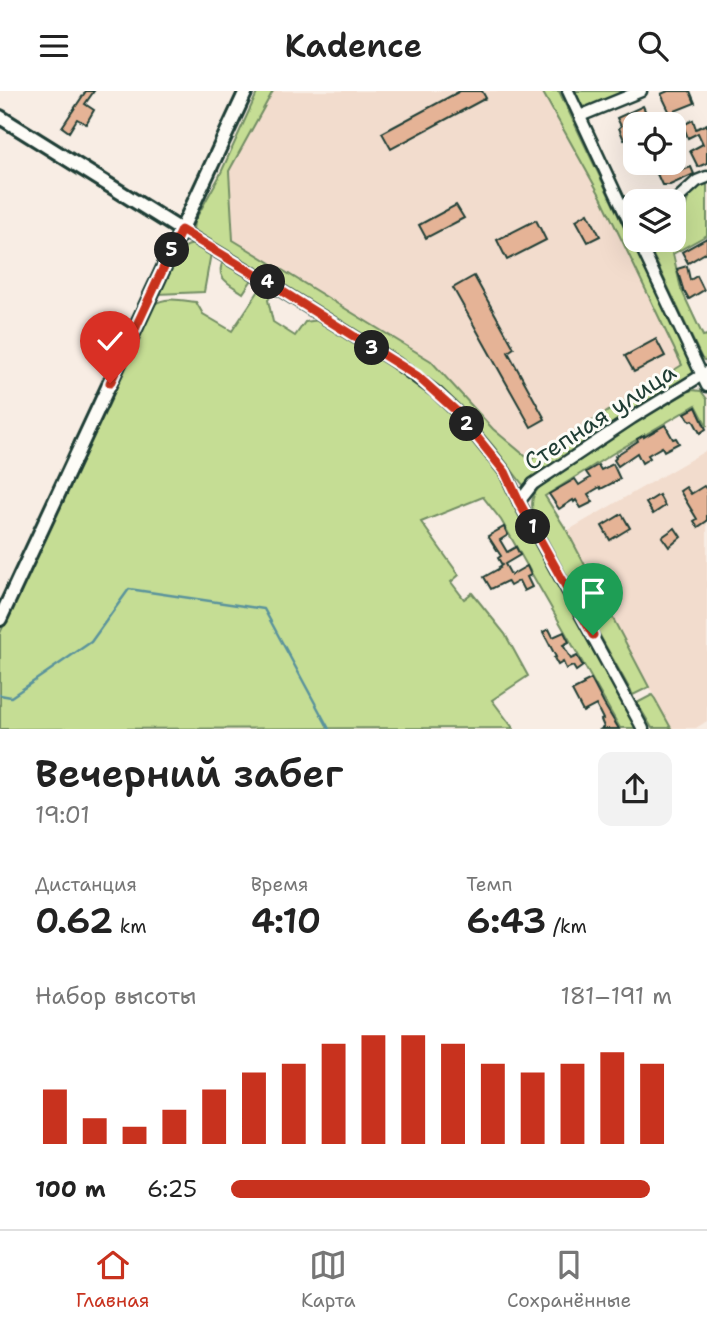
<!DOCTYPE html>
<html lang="ru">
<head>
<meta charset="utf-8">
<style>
  :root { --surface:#fff; --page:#f2f2f2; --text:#222; --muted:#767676; --line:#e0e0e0; --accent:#c8321e }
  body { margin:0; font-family:"Shantell Sans",sans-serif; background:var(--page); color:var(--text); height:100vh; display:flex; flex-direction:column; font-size:26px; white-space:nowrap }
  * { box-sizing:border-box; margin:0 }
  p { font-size:23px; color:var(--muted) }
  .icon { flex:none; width:38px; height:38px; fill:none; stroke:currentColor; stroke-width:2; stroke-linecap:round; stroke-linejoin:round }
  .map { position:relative; height:638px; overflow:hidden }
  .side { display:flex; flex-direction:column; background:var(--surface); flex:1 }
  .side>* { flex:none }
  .controls { position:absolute; left:623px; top:21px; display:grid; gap:14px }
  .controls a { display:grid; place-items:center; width:63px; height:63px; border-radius:14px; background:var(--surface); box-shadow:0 7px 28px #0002; font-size:35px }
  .pin { position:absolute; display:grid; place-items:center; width:60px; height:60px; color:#fff; margin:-72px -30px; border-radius:50% 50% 50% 0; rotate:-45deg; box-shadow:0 0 7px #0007 }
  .pin .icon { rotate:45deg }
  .km { position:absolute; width:35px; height:35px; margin:-18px; border-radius:50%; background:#222; color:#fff; font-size:19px; line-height:35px; text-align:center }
  .round { display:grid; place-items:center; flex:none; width:74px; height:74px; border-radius:14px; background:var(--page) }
  .summary { display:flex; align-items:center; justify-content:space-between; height:119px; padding:0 35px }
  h1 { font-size:38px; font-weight:600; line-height:52px }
  .figures { display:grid; grid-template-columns:repeat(3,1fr); gap:10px; height:119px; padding:7px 35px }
  .figures div { display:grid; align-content:center }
  .figures b { font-size:35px; font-weight:600 }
  .figures small { font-size:19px; font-weight:400 }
  .figures p { font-size:19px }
  .chart { height:196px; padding:14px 35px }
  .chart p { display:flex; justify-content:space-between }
  .chart svg { width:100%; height:126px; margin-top:7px; stroke:var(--accent); stroke-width:6 }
  ul { padding:0 35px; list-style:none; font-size:23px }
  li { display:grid; grid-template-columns:112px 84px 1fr; align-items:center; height:52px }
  li i { height:18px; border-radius:9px; background:var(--accent) }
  header { display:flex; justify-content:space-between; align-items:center; height:91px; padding:0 35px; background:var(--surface); font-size:32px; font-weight:600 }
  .dock { display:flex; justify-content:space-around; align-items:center; height:98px; border-top:2px solid var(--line); background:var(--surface); font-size:19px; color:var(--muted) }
  .dock a { display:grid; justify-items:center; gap:4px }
  .dock .current { color:var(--accent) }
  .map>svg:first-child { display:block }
  .built { fill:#f2dccd }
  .green { fill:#c5dd94; stroke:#728d64; stroke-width:2 }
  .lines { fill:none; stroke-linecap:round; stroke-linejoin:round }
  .stream { stroke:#5a939c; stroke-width:2.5 }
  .building { fill:#e5b396; stroke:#1f3d34; stroke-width:2 }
  .minor-casing { stroke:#1f3d34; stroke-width:15 }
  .tertiary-casing { stroke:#1f3d34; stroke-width:18 }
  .minor { stroke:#fdfcf7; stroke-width:10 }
  .tertiary { stroke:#fdfcf7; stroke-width:12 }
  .route-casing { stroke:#fff; stroke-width:14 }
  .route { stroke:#c8321e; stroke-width:9 }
  .labels { text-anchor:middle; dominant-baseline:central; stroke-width:6; stroke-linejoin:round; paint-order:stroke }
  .street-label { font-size:24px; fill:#1f3d34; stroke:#fdfcf7 }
</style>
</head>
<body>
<header><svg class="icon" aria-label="menu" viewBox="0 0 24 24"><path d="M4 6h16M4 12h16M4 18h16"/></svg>Kadence<svg class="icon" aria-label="search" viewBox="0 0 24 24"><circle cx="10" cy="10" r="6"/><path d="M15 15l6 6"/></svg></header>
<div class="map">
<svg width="707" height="638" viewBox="0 0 707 638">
  <rect width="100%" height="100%" fill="#f8ede4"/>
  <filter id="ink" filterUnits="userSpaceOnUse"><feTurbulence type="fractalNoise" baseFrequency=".0143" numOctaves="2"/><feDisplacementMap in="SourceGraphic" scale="14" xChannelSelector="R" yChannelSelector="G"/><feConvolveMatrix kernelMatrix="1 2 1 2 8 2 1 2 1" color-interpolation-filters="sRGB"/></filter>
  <g filter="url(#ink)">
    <g class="built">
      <polygon points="273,0 542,0 601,106 682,275 529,369 493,338 431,270 233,149 229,80"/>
      <polygon points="707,359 707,630 696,637 671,637 567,440"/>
    </g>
    <g class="green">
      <polygon points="258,0 273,0 229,80 233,149 431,270 493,338 530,369 682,274 601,106 542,0 559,0 623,134 696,280 523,394 494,356 461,318 424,285 197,145 193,139 194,131 219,86"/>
      <polygon points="575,0 626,0 586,17 581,14"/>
      <path d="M 707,90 L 707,144 L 673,163 L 681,198 L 703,245 L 707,244 L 707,270 L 702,268 L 652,162 L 684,143 C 683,131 684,111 692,101 C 696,96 701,94 707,90 Z"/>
      <path d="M 194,153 L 211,162 L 204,201 L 158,203 C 166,184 171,156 194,153 Z"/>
      <path d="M 224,169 L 253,187 L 243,202 C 230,193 213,187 224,169 Z"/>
      <path d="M 262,195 L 273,202 L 268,209 L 273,231 L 295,245 L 305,231 L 319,229 L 424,298 L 441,313 L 474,348 L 503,385 L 515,418 L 640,637 L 620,637 L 501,429 L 483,406 L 421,431 L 459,484 L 451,491 L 464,508 L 472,502 L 505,543 L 528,585 L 492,609 L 513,637 L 0,638 L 0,542 L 153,214 C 165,205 181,209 196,211 L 203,223 L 232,240 Z"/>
      <path d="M 692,299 L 701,300 L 707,308 L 707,335 L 696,314 L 612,363 L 545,405 L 567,440 L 649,596 L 633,604 L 536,430 C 533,421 530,412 534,404 C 541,390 559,381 571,373 C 610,346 651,322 692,299 Z"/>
      <polygon points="652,604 655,608 671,637 652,637 637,612"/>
    </g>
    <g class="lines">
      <polyline class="stream" points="0,604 11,606 91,551 129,498 264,518 329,638"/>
    </g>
    <g class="building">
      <polygon points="86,0 94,0 85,13 94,19 86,33 77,28 69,41 62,36"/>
      <polygon points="460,0 482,0 486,7 391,58 382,42"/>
      <polygon points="668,0 690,0 695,12 670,22 661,3"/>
      <polygon points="643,15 651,33 635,33 635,35 633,37 635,42 635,65 627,48 624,49 619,37 621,35 617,27"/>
      <polygon points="693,29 696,38 707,33 707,72 698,76 690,60 703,53 698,42 688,47 683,34"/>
      <polygon points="665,72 671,72 675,82 691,76 694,83 670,94 662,94 657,83 667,79"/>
      <polygon points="456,114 464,127 426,147 419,134"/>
      <polygon points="588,122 600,145 588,151 576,129"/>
      <polygon points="536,129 546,149 507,169 497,149"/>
      <polygon points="707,147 707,161 688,172 682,161"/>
      <polygon points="687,175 690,189 697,185 704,199 689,208 685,201 684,201 677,178"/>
      <polygon points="474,185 514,257 508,261 545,328 531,336 453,197"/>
      <polygon points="656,248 665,265 634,281 625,265"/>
      <polygon points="696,316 706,338 700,342 693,329 690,330 685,322"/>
      <polygon points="665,334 673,348 676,347 679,352 664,360 662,356 648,364 650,367 642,372 637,362 618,375 614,369 616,367 615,365 638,350 637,348 644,344 644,346"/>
      <polygon points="613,373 620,388 601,398 600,396 588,403 593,411 581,417 576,409 574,411 573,409 559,418 549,403 575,388 579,394 590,387 586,381 598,374 601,379"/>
      <polygon points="704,395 707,399 707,430 698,436 694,430 697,428 680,400 686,396 691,403"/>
      <polygon points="659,404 665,415 653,423 646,412"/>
      <polygon points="622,423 630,437 610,449 602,435"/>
      <polygon points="504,436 508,444 500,449 507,461 516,456 520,464 505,473 511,484 527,475 531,484 527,486 532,496 524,500 519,490 510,495 507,490 491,498 484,486 500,477 499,476 502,474 498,467 501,465 488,445"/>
      <polygon points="675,437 681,446 669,456 662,446"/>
      <polygon points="549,538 553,546 564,541 569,551 563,554 571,568 577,565 583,575 576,580 573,575 566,578 563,571 558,574 554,567 556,566 543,541"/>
      <polygon points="591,588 604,613 619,638 601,638 604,636 601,629 603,628 596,614 583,621 572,600 584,594 583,592"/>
    </g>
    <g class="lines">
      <g class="minor-casing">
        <g id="minor">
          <polyline points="568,0 635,144"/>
          <polyline points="580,25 641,0"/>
          <polyline points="674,111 697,90 707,86"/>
          <polyline points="181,139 261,187 395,271 436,301 455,319 505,381 519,411 643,638"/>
          <polyline points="638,149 707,295"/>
          <polyline points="519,411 533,393 632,327 707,281"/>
        </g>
      </g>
      <g class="tertiary-casing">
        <g id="tertiary">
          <polyline points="0,26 181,139"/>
          <polyline points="0,528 246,0"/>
        </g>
      </g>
      <use href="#minor" class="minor"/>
      <use href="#tertiary" class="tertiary"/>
    </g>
  </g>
  <g class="lines" filter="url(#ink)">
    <g class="route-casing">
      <polyline id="route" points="110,292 181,139 261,187 417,285 455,319 505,381 519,411 593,544"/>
    </g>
    <use href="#route" class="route"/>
  </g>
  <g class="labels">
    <g class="street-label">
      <text transform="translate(600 326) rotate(-33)">Степная улица</text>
    </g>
  </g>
</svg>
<div class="controls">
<a><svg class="icon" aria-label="locate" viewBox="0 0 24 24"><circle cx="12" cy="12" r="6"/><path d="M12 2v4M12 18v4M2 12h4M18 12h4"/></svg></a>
<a><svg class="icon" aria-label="layers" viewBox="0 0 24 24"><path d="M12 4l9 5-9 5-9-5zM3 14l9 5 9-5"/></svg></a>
</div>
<div class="pin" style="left:593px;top:544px;background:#1e9e55"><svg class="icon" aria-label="arrive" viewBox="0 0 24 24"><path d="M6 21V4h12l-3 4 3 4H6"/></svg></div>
<div class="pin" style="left:110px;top:292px;background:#d93025"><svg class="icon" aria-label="check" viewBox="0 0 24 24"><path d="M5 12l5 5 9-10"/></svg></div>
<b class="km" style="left:533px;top:436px">1</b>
<b class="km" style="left:467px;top:333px">2</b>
<b class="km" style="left:372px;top:257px">3</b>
<b class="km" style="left:268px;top:191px">4</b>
<b class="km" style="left:172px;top:159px">5</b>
</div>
<section class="side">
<div class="summary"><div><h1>Вечерний забег</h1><p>19:01</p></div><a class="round"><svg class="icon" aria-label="share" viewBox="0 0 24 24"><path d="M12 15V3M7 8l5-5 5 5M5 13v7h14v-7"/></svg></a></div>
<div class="figures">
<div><p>Дистанция</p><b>0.62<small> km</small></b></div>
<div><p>Время</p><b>4:10</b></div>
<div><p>Темп</p><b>6:43<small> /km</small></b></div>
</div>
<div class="chart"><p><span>Набор высоты</span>181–191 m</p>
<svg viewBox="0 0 160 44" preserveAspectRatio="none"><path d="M5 44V25M15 44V35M25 44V38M35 44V32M45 44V25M55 44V19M65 44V16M75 44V9M85 44V6M95 44V6M105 44V9M115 44V16M125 44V19M135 44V16M145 44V12M155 44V16"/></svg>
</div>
<ul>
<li><b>100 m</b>6:25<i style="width:95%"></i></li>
</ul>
</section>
<nav class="dock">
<a class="current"><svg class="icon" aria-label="home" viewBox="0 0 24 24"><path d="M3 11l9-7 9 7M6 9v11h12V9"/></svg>Главная</a>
<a><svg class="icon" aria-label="map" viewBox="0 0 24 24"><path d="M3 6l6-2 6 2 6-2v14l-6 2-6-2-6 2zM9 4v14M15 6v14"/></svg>Карта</a>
<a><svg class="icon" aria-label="saved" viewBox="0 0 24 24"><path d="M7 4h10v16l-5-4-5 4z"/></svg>Сохранённые</a>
</nav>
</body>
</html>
